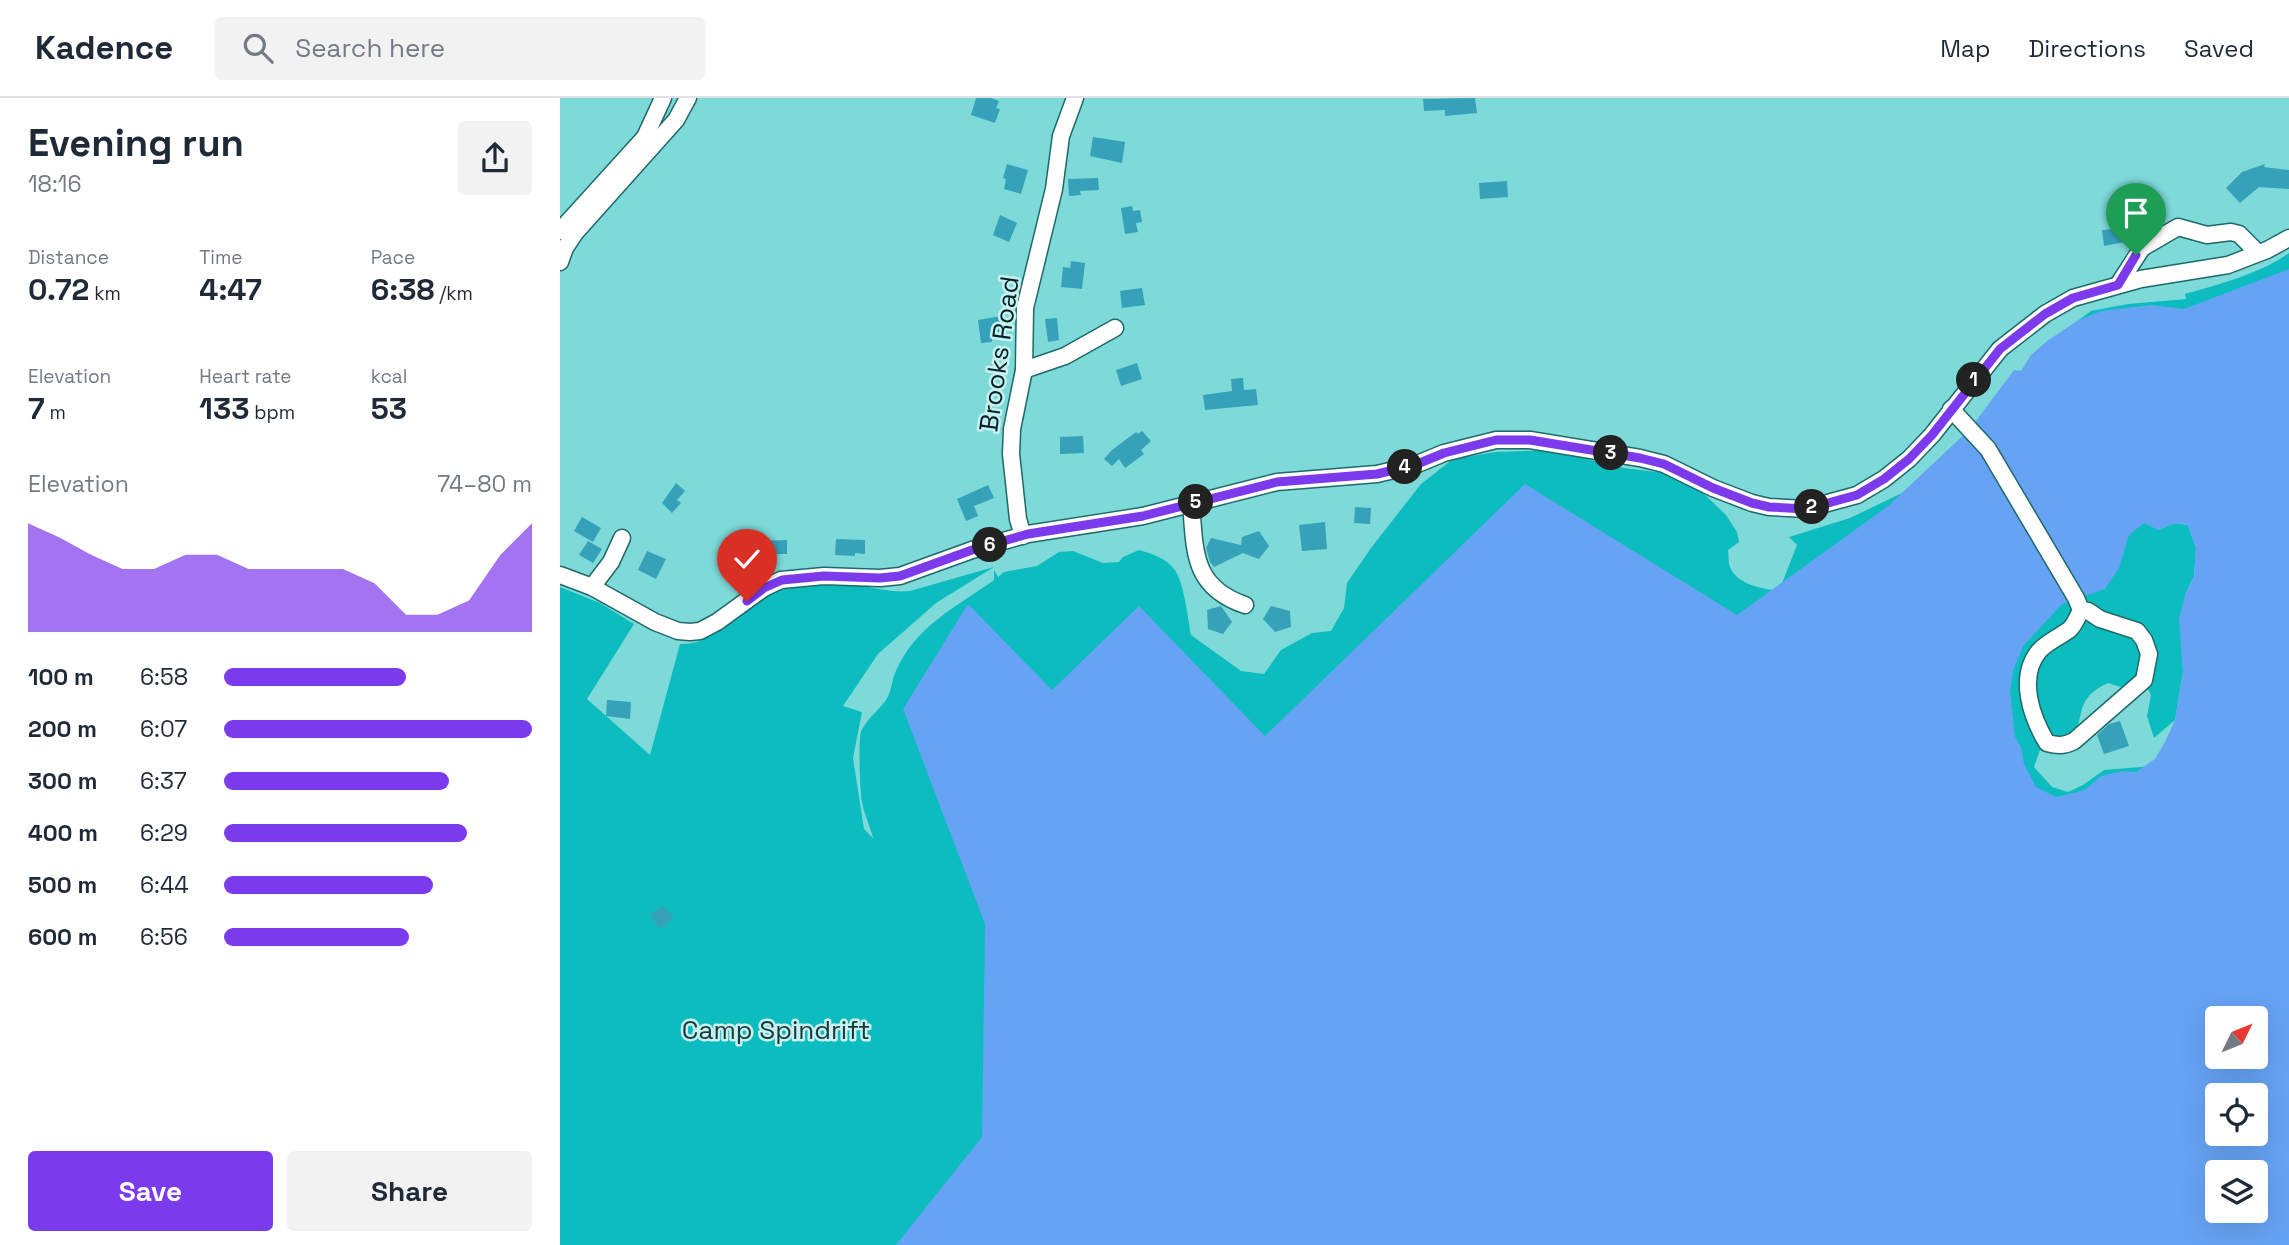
<!DOCTYPE html>
<html lang="en">
<head>
<meta charset="utf-8">
<style>
  :root { --surface:#fff; --page:#f2f2f3; --text:#1f2937; --muted:#747a83; --line:#e0e1e3; --accent:#7c3aed }
  body { margin:0; font-family:"Space Grotesk",sans-serif; background:var(--page); color:var(--text); height:100vh; display:flex; flex-direction:column; font-size:26px; white-space:nowrap }
  * { box-sizing:border-box; margin:0 }
  p { font-size:23px; color:var(--muted) }
  .icon { flex:none; width:38px; height:38px; fill:none; stroke:currentColor; stroke-width:2; stroke-linecap:round; stroke-linejoin:round }
  .map { position:relative; flex:1; overflow:hidden }
  .sheet { display:flex; flex-direction:column; background:var(--surface); width:560px }
  .sheet>* { flex:none }
  .needle { width:46px; rotate:47deg }
  .fabs { position:absolute; left:1645px; top:908px; display:grid; gap:14px }
  .fabs a { display:grid; place-items:center; width:63px; height:63px; border-radius:7px; background:var(--surface); box-shadow:0 7px 28px #0002; font-size:35px }
  .pin { position:absolute; display:grid; place-items:center; width:60px; height:60px; color:#fff; margin:-72px -30px; border-radius:50% 50% 50% 0; rotate:-45deg; box-shadow:0 0 7px #0007 }
  .pin .icon { rotate:45deg }
  .km { position:absolute; width:35px; height:35px; margin:-18px; border-radius:50%; background:#222; color:#fff; font-size:19px; line-height:35px; text-align:center }
  .round { display:grid; place-items:center; flex:none; width:74px; height:74px; border-radius:7px; background:var(--page) }
  .head { display:flex; align-items:center; justify-content:space-between; height:119px; padding:0 28px }
  h1 { font-size:38px; font-weight:700; line-height:52px }
  .figures { display:grid; grid-template-columns:repeat(3,1fr); gap:10px; height:119px; padding:7px 28px }
  .figures div { display:grid; align-content:center }
  .figures b { font-size:30px; font-weight:700 }
  .figures small { font-size:19px; font-weight:400 }
  .figures p { font-size:19px }
  .chart { height:196px; padding:14px 28px }
  .chart p { display:flex; justify-content:space-between }
  .chart svg { width:100%; height:126px; margin-top:7px; fill:var(--accent); opacity:.7 }
  .primary-button { display:flex; gap:14px; margin-top:auto; padding:14px 28px }
  .primary-button a { flex:1; height:80px; border-radius:7px; background:var(--accent); color:#fff; font-size:28px; font-weight:700; line-height:80px; text-align:center }
  .primary-button a+a { background:var(--page); color:var(--text) }
  ul { padding:0 28px; list-style:none; font-size:23px }
  li { display:grid; grid-template-columns:112px 84px 1fr; align-items:center; height:52px }
  li i { height:18px; border-radius:9px; background:var(--accent) }
  header { display:flex; align-items:center; gap:42px; box-sizing:border-box; height:98px; padding:0 35px; background:var(--surface); border-bottom:2px solid var(--line) }
  header strong { font-size:33px }
  nav { display:flex; gap:38px; margin-inline-start:auto; font-size:24px }
  .search { width:490px; height:63px; background:var(--page); display:flex; align-items:center; gap:18px; box-sizing:border-box; padding:0 24px; border-radius:7px; color:var(--muted); font-size:26px }
  main { display:flex; flex:1; min-height:0 }
  .map>svg:first-child { display:block }
  .green { fill:#0dbcbe; fill-rule:evenodd }
  .water { fill:#66a3f4; fill-rule:evenodd }
  .building { fill:#36a2ba }
  .lines { fill:none; stroke-linecap:round; stroke-linejoin:round }
  .minor-casing { stroke:#1f6969; stroke-width:19 }
  .minor { stroke:#fff; stroke-width:16 }
  .route-casing { stroke:#fff; stroke-width:14 }
  .route { stroke:#7c3aed; stroke-width:9 }
  .labels { text-anchor:middle; dominant-baseline:central; stroke-width:5; stroke-linejoin:round; paint-order:stroke }
  .street-label { font-size:26px; fill:#052324; stroke:#c7f1f1 }
  .park-label { font-size:26px; fill:#173a3a; stroke:#c7f1f1 }
</style>
</head>
<body>
<header>
<strong>Kadence</strong>
<div class="search"><svg class="icon" aria-label="search" viewBox="0 0 24 24"><circle cx="10" cy="10" r="6"/><path d="M15 15l6 6"/></svg>Search here</div>
<nav><a>Map</a><a>Directions</a><a>Saved</a></nav>
</header>
<main>
<section class="sheet">
<div class="head"><div><h1>Evening run</h1><p>18:16</p></div><a class="round"><svg class="icon" aria-label="share" viewBox="0 0 24 24"><path d="M12 15V3M7 8l5-5 5 5M5 13v7h14v-7"/></svg></a></div>
<div class="figures">
<div><p>Distance</p><b>0.72<small> km</small></b></div>
<div><p>Time</p><b>4:47</b></div>
<div><p>Pace</p><b>6:38<small> /km</small></b></div>
</div>
<div class="figures">
<div><p>Elevation</p><b>7<small> m</small></b></div>
<div><p>Heart rate</p><b>133<small> bpm</small></b></div>
<div><p>kcal</p><b>53</b></div>
</div>
<div class="chart"><p><span>Elevation</span>74–80 m</p>
<svg viewBox="0 0 160 44" preserveAspectRatio="none"><path d="M0 44V6L10 11L20 17L30 22L40 22L50 17L60 17L70 22L80 22L90 22L100 22L110 27L120 38L130 38L140 33L150 17L160 6V44z"/></svg>
</div>
<ul>
<li><b>100 m</b>6:58<i style="width:59%"></i></li>
<li><b>200 m</b>6:07<i style="width:100%"></i></li>
<li><b>300 m</b>6:37<i style="width:73%"></i></li>
<li><b>400 m</b>6:29<i style="width:79%"></i></li>
<li><b>500 m</b>6:44<i style="width:68%"></i></li>
<li><b>600 m</b>6:56<i style="width:60%"></i></li>
</ul>
<div class="primary-button"><a>Save</a><a>Share</a></div>
</section>
<div class="map">
<svg width="1729" height="1147" viewBox="0 0 1729 1147">
  <rect width="100%" height="100%" fill="#7ed9d9"/>
  <path class="green" d="M 1729,155 L 1729,1031 L 1696,998 L 1657,998 L 1657,1113 L 1696,1113 L 1729,1147 L 0,1147 L 0,489 L 40,505 L 74,526 L 27,601 L 90,657 L 120,546 C 159,547 178,508 212,495 C 237,486 265,483 292,486 C 312,489 330,495 350,493 L 434,469 L 376,505 L 318,556 L 283,608 L 302,614 L 293,660 L 304,731 L 313,740 C 310,728 304,716 302,704 C 300,694 298,643 301,634 C 307,619 325,608 329,596 C 332,589 332,582 335,575 C 355,528 395,510 434,482 L 434,472 L 438,479 L 444,474 L 477,468 L 499,454 L 513,453 L 543,465 L 559,464 L 563,459 L 579,452 C 592,456 606,460 614,471 C 624,483 628,521 631,537 L 681,573 L 704,576 L 721,552 L 752,535 L 771,533 L 784,510 L 787,485 L 811,450 L 861,386 L 893,361 L 936,354 L 990,352 L 1064,370 L 1112,376 L 1142,394 L 1166,417 L 1177,434 L 1179,444 L 1168,452 C 1169,457 1168,464 1170,469 C 1176,486 1203,491 1219,493 L 1237,447 L 1229,439 L 1290,420 L 1365,384 L 1493,241 L 1531,213 L 1568,206 L 1626,201 L 1625,196 C 1660,186 1699,176 1729,155 ZM 1636,421 L 1646,454 L 1609,661 L 1593,668 L 1544,672 L 1523,687 L 1508,694 L 1492,689 L 1474,669 L 1480,652 L 1487,645 L 1514,643 C 1524,614 1516,600 1548,585 L 1573,593 L 1587,589 L 1591,597 L 1587,618 L 1594,640 L 1615,622 L 1623,574 L 1622,551 L 1625,497 L 1634,478 L 1636,450 L 1628,427 L 1615,425 L 1599,432 L 1585,425 ZM 1657,920 L 1696,920 L 1696,959 L 1657,959 Z"/>
  <path class="water" d="M 1729,171 L 1729,1147 L 336,1147 L 422,1039 L 425,826 L 343,611 L 408,506 L 492,592 L 579,508 L 705,638 L 965,386 L 1177,517 L 1328,408 L 1410,331 L 1454,272 L 1461,273 L 1471,257 L 1487,243 L 1517,223 L 1541,213 L 1591,207 L 1624,211 ZM 1584,425 L 1599,432 L 1615,425 L 1628,427 L 1636,450 L 1634,478 L 1625,497 L 1619,520 L 1623,574 L 1615,622 L 1605,644 L 1595,661 L 1576,674 L 1563,673 L 1541,678 L 1525,692 L 1496,699 L 1476,689 L 1464,666 L 1461,649 L 1455,639 L 1450,593 L 1453,573 L 1463,548 L 1502,506 L 1545,491 L 1559,470 L 1569,437 ZM 1657,920 L 1696,920 L 1696,959 L 1657,959 ZM 1657,998 L 1696,998 L 1696,1036 L 1657,1036 ZM 1657,1074 L 1696,1074 L 1696,1113 L 1657,1113 Z"/>
  <g class="building">
    <polygon points="416,0 431,0 439,3 436,10 440,11 435,25 411,17"/>
    <polygon points="915,0 917,15 885,18 885,12 864,13 863,1"/>
    <polygon points="533,39 565,44 562,65 530,58"/>
    <polygon points="447,66 468,72 461,96 444,91 446,81 443,80"/>
    <polygon points="1705,66 1704,69 1729,72 1729,91 1699,89 1680,105 1666,90 1682,74"/>
    <polygon points="538,80 539,92 520,93 521,97 509,98 508,81"/>
    <polygon points="947,83 948,99 920,101 919,85"/>
    <polygon points="572,108 573,113 580,112 582,124 576,125 578,134 565,136 561,110"/>
    <polygon points="440,117 457,125 449,144 433,137"/>
    <polygon points="1576,129 1575,142 1544,148 1542,132"/>
    <polygon points="511,163 525,165 522,191 501,189 503,169 510,170"/>
    <polygon points="582,190 585,207 562,210 560,193"/>
    <polygon points="442,218 444,238 432,239 432,244 421,245 418,222"/>
    <polygon points="497,220 499,242 488,244 485,221"/>
    <polygon points="577,265 582,281 561,288 556,272"/>
    <polygon points="683,280 684,292 696,291 698,307 645,312 643,297 672,293 671,281"/>
    <polygon points="582,333 591,343 581,352 584,356 565,370 559,361 552,368 544,361 552,352 576,334 578,336"/>
    <polygon points="523,338 524,355 500,356 500,339"/>
    <polygon points="116,385 125,393 117,402 121,405 112,415 102,405"/>
    <polygon points="428,387 434,400 414,408 418,418 406,423 397,401"/>
    <polygon points="795,409 811,410 810,426 794,425"/>
    <polygon points="22,419 41,430 33,444 14,433"/>
    <polygon points="765,424 767,451 742,453 739,427"/>
    <polygon points="699,433 709,448 699,461 683,455 654,469 650,464 646,450 651,440 681,447 682,439"/>
    <polygon points="276,441 305,442 305,456 295,455 295,458 275,457"/>
    <polygon points="227,442 227,456 212,456 212,463 196,463 196,448 198,448 198,443"/>
    <polygon points="28,443 42,451 33,465 19,457"/>
    <polygon points="87,453 106,461 96,481 78,472"/>
    <polygon points="661,508 672,524 663,536 648,531 647,512"/>
    <polygon points="711,508 730,513 731,529 715,534 703,521"/>
    <polygon points="47,602 71,604 70,621 46,618"/>
    <polygon points="1560,623 1569,648 1544,656 1537,637 1549,626"/>
    <polygon points="103,807 114,820 100,831 90,817"/>
  </g>
  <g class="lines">
    <g class="minor-casing">
      <g id="minor">
        <polyline points="0,133 85,39 103,0"/>
        <polyline points="0,164 5,150 15,135 116,22 128,0"/>
        <polyline points="1558,187 1582,150 1618,129 1647,137 1671,134 1679,136 1698,155"/>
        <polyline points="464,272 505,258 555,230"/>
        <path d="M 1391,311 L 1428,351 L 1516,500 L 1521,512 C 1518,518 1515,526 1510,531 C 1500,539 1488,543 1479,553 C 1457,580 1472,620 1487,645 C 1498,648 1504,648 1514,643 L 1584,582 L 1589,556 L 1584,542 L 1577,533 L 1540,521 L 1528,513 L 1521,512"/>
        <path d="M 631,405 C 635,453 632,489 685,507"/>
        <polyline points="463,438 458,421 451,356 452,331 464,272 465,210 494,91 501,38 515,0"/>
        <polyline points="0,477 32,489 95,524 118,533 130,534 140,533 157,524 204,490 221,482 264,478 320,480 340,478 412,452 468,436 583,418 717,384 817,376 855,367 884,355 936,342 970,342 1080,360 1104,366 1153,390 1192,405 1209,409 1246,411 1297,397 1324,381 1349,361 1372,337 1440,251 1485,216 1513,200 1581,181 1668,167 1707,152 1729,140"/>
        <polyline points="32,489 51,464 62,440"/>
      </g>
    </g>
    <use href="#minor" class="minor"/>
  </g>
  <g class="lines">
    <g class="route-casing">
      <polyline id="route" points="187,503 204,490 222,482 264,478 320,480 340,478 412,452 468,436 583,418 717,384 817,376 855,367 884,355 936,342 970,342 1080,360 1104,366 1153,390 1192,405 1209,409 1246,411 1297,397 1324,381 1349,361 1372,337 1440,251 1485,216 1513,200 1558,187 1576,157"/>
    </g>
    <use href="#route" class="route"/>
  </g>
  <g class="labels">
    <g class="street-label">
      <text transform="translate(439 256) rotate(-82)">Brooks Road</text>
    </g>
    <g class="park-label">
      <text x="216" y="932">Camp Spindrift</text>
    </g>
  </g>
</svg>
<div class="fabs">
<a><svg class="needle" viewBox="-14 -14 28 28"><path d="M0-13l5 13h-10z" fill="#e53935"/><path d="M0 13l5-13h-10z" fill="#747a83"/></svg></a>
<a><svg class="icon" aria-label="locate" viewBox="0 0 24 24"><circle cx="12" cy="12" r="6"/><path d="M12 2v4M12 18v4M2 12h4M18 12h4"/></svg></a>
<a><svg class="icon" aria-label="layers" viewBox="0 0 24 24"><path d="M12 4l9 5-9 5-9-5zM3 14l9 5 9-5"/></svg></a>
</div>
<div class="pin" style="left:1576px;top:157px;background:#1e9e55"><svg class="icon" aria-label="arrive" viewBox="0 0 24 24"><path d="M6 21V4h12l-3 4 3 4H6"/></svg></div>
<div class="pin" style="left:187px;top:503px;background:#d93025"><svg class="icon" aria-label="check" viewBox="0 0 24 24"><path d="M5 12l5 5 9-10"/></svg></div>
<b class="km" style="left:1414px;top:282px">1</b>
<b class="km" style="left:1252px;top:409px">2</b>
<b class="km" style="left:1051px;top:355px">3</b>
<b class="km" style="left:845px;top:369px">4</b>
<b class="km" style="left:636px;top:404px">5</b>
<b class="km" style="left:430px;top:447px">6</b>
</div>
</main>
</body>
</html>
